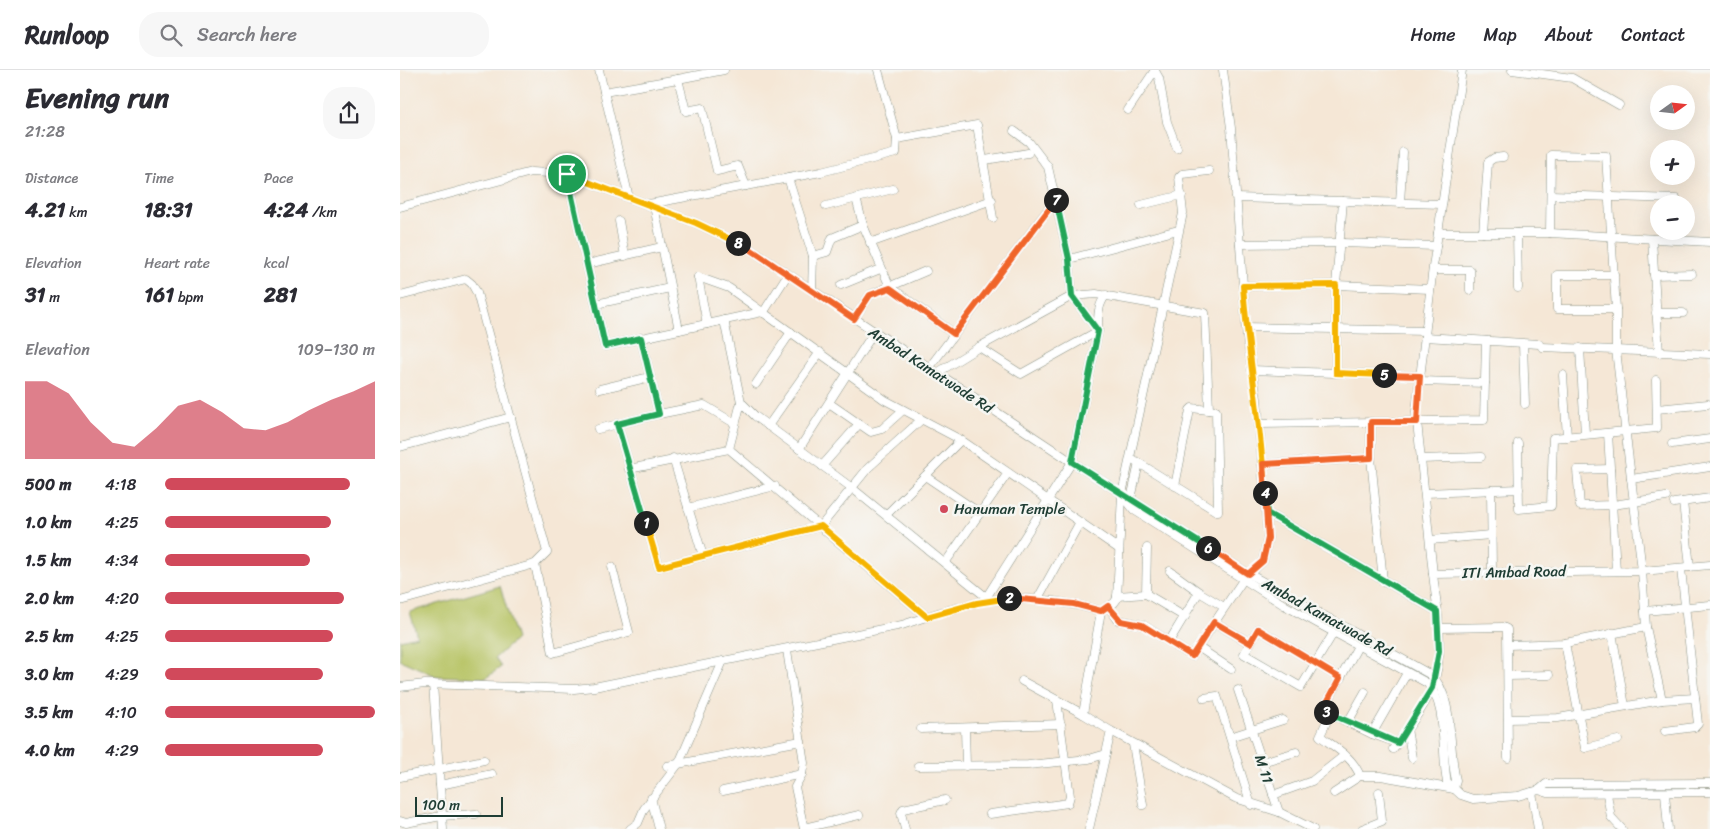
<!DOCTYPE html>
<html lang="en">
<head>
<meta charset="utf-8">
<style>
  :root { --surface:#fff; --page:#f7f7f7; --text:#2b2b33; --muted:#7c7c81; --line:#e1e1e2; --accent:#d1495b }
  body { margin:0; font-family:Sriracha,sans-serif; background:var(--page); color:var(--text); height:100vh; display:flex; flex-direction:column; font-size:19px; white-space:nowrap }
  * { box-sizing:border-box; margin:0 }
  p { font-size:16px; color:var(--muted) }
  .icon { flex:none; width:28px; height:28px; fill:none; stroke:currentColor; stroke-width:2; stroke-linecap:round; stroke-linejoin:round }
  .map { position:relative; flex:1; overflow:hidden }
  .panel { display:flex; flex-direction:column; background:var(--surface); width:400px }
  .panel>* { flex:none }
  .needle { width:32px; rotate:75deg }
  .buttons { position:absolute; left:1250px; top:15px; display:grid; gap:10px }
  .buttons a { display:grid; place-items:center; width:45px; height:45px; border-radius:50%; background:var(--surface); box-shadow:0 5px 20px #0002; font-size:25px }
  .scale { position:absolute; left:15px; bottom:12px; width:88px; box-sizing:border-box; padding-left:5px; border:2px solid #1f3d34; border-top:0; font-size:14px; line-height:18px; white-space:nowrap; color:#1f3d34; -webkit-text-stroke:4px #f6f6f2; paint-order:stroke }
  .pin { position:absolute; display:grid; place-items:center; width:42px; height:42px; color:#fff; margin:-21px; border:2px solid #fff; border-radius:50%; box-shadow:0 1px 5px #0007 }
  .km { position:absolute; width:25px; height:25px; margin:-12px; border-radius:50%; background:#222; color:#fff; font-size:14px; line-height:25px; text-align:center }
  .round { display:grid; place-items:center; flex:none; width:52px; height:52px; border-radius:20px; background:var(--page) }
  .headline { display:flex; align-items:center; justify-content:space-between; height:85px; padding:0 25px }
  h1 { font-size:28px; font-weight:800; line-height:38px }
  .metrics { display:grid; grid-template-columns:repeat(3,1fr); gap:8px; height:85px; padding:5px 25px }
  .metrics div { display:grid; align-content:center }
  .metrics b { font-size:21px; font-weight:800 }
  .metrics small { font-size:14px; font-weight:400 }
  .metrics p { font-size:14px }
  .chart { height:140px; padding:10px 25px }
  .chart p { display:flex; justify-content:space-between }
  .chart svg { width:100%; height:90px; margin-top:5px; fill:var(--accent); opacity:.7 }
  ul { padding:0 25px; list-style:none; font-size:16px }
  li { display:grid; grid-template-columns:80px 60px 1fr; align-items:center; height:38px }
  li i { height:12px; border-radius:6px; background:var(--accent) }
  header { display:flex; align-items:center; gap:30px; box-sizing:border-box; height:70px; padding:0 25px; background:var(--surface); border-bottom:1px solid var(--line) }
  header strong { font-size:24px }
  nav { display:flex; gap:28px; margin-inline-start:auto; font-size:18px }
  .search { width:350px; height:45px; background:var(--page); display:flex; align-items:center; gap:12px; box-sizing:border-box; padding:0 18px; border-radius:20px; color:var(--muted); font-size:19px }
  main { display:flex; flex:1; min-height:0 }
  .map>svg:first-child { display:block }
  .grass { fill:#b8c466; stroke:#6c804d }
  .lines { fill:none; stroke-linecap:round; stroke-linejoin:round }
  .minor-casing { stroke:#8a9285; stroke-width:9 }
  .minor { stroke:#fff; stroke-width:8 }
  .split-1-casing { stroke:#fff; stroke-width:10 }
  .split-2-casing { stroke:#fff; stroke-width:10 }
  .split-3-casing { stroke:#fff; stroke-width:10 }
  .split-4-casing { stroke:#fff; stroke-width:10 }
  .split-5-casing { stroke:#fff; stroke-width:10 }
  .split-6-casing { stroke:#fff; stroke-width:10 }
  .split-7-casing { stroke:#fff; stroke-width:10 }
  .split-8-casing { stroke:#fff; stroke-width:10 }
  .split-9-casing { stroke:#fff; stroke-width:10 }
  .split-1 { stroke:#22a559; stroke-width:6 }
  .split-2 { stroke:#f5b400; stroke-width:6 }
  .split-3 { stroke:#f0652b; stroke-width:6 }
  .split-4 { stroke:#22a559; stroke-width:6 }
  .split-5 { stroke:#f5b400; stroke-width:6 }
  .split-6 { stroke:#f0652b; stroke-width:6 }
  .split-7 { stroke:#22a559; stroke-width:6 }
  .split-8 { stroke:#f0652b; stroke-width:6 }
  .split-9 { stroke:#f5b400; stroke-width:6 }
  .poi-dot { fill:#d1495b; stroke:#f6f6f2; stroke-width:2 }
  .labels { text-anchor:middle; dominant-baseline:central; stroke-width:5; stroke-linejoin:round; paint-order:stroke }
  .street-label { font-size:15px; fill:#1f3d34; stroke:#f6f6f2 }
  .poi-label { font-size:15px; fill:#1f3d34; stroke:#f6f6f2; text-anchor:start }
</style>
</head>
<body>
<header>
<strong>Runloop</strong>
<div class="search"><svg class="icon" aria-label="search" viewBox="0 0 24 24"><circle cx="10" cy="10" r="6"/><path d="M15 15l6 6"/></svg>Search here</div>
<nav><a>Home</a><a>Map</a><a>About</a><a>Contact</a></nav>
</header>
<main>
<section class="panel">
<div class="headline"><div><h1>Evening run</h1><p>21:28</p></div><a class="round"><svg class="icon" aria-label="share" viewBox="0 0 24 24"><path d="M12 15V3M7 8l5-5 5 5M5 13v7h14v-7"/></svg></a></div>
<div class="metrics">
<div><p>Distance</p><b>4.21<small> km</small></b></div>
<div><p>Time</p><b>18:31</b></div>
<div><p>Pace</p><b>4:24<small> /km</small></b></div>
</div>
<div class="metrics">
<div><p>Elevation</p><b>31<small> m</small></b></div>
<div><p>Heart rate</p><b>161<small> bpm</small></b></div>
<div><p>kcal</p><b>281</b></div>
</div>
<div class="chart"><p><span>Elevation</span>109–130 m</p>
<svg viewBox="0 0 160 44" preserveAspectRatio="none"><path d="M0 44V6L10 6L20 12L30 26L40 36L50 38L60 29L70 18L80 15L90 21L100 29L110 30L120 26L130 20L140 15L150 11L160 6V44z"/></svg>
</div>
<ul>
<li><b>500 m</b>4:18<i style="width:88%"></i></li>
<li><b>1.0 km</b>4:25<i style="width:79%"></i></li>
<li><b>1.5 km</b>4:34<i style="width:69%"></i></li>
<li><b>2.0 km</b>4:20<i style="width:85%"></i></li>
<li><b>2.5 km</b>4:25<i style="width:80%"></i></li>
<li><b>3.0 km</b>4:29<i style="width:75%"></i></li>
<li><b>3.5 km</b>4:10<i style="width:100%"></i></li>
<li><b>4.0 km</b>4:29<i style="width:75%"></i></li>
</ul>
</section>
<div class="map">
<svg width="1310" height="759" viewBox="0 0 1310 759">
  <rect width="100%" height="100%" fill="#f6f6f2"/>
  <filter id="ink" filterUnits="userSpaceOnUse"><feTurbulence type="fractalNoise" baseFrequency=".02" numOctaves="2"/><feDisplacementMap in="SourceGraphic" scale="10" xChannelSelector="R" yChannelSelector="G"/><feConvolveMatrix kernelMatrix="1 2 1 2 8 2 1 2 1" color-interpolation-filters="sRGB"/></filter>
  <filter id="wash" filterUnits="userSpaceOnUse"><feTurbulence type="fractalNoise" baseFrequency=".0096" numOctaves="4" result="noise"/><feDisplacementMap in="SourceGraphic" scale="20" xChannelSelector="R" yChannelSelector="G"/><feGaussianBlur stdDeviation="1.12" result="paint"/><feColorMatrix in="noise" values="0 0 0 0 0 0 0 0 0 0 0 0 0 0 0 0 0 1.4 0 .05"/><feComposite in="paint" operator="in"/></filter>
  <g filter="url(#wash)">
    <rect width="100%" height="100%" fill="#f5e7d6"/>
    <polygon class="grass" points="100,516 116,569 95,588 101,597 86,608 36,606 0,590 0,570 17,566 10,542"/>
  </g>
  <g filter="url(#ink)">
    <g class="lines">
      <g class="minor-casing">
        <g id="minor">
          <polyline points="199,0 229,128"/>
          <polyline points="1112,0 1172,8 1219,35"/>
          <polyline points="755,1 759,8 767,52 777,78"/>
          <polyline points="278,9 324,0"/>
          <polyline points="204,22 278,9 286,41 302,38 317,101 338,96 346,116"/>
          <polyline points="728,40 755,0"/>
          <polyline points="497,69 577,55 593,148"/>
          <polyline points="585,90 628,83"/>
          <polyline points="167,104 205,276 362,242"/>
          <polyline points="388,108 413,186 412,221"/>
          <polyline points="1151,125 1276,129 1276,134"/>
          <polyline points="456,128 463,155 490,217 554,264"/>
          <polyline points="836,128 1042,134"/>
          <polyline points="1000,133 1003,82"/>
          <polyline points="249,134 421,102 496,83 497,69 478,0"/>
          <polyline points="741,135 782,125"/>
          <polyline points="254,136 279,260"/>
          <polyline points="426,136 493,119"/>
          <path d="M 0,137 L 131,102 L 167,104 L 296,153 L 350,179 L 672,392 L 849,504 L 1031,605 C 1055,626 1048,680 1056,710 L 1054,719"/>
          <polyline points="219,151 225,186"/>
          <polyline points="1038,163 1150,163 1310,172"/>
          <polyline points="1083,163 1088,92 1094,88 1103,87"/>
          <polyline points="1117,163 1118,218"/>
          <polyline points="1252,169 1259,283"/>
          <polyline points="470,173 592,130"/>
          <polyline points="840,174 941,173 1036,176"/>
          <polyline points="413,186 427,182 432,168 463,155"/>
          <polyline points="669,189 778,160"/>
          <polyline points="187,194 262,177"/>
          <polyline points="1033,200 1070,200 1070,220"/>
          <polyline points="1214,205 1157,205 1157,239 1216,239"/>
          <polyline points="1254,205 1292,204"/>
          <polyline points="298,207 329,218 485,330 561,370 719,479"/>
          <polyline points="298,207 307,254"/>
          <polyline points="441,215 480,199"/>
          <polyline points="843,216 936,215 1030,219"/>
          <polyline points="0,226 66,209 72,214 77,223 147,482 135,494 0,531"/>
          <polyline points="196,234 270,218"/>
          <polyline points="363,243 388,204"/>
          <polyline points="1256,243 1283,243"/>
          <polyline points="454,249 470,225 526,201"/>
          <polyline points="324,250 341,332 355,346 452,418 586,527"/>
          <polyline points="846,257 1025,261"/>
          <polyline points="698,261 672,226 696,224 805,243 809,340"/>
          <polyline points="1025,267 1139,274"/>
          <polyline points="241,268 259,344 304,335 334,353"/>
          <polyline points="1123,274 1125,334"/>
          <polyline points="579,277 621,304 698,261"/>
          <polyline points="1142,277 1310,284"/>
          <polyline points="1180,278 1185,364"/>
          <polyline points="529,298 656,129"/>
          <polyline points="852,300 1020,306"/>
          <polyline points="537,303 579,277 672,226 669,189 648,97 629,72 614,61"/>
          <polyline points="936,303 936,215 943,131"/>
          <polyline points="1163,305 1167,367"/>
          <polyline points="1020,311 1085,313"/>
          <polyline points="356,314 391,262"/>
          <polyline points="200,319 250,307"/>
          <polyline points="429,333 471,362 482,359 503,340"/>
          <polyline points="1257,339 1308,334"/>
          <polyline points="971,352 971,388 983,511"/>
          <polyline points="217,354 259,497 421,456 468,398 521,350"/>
          <polyline points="859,354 1084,350 1086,271"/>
          <polyline points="368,356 420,282"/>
          <polyline points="198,359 259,344"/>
          <polyline points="1208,363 1216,501"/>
          <polyline points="1118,373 1119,439 1151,436 1153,368 1257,358 1256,310"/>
          <polyline points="1272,374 1310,369"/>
          <polyline points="0,377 111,347"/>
          <polyline points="329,379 341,332"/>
          <polyline points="399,379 474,262"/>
          <polyline points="273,388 303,486"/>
          <polyline points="731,388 816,441 818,441 816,341 792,338 790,340 775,416"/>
          <polyline points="1021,389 1081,387"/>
          <polyline points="863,394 971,388"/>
          <polyline points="422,396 459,354"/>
          <polyline points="229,399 329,379 527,547"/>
          <polyline points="1210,399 1177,400 1180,436 1213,435 1266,427"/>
          <polyline points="525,406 580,443"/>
          <polyline points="1231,409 1310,397"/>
          <polyline points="1091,420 1092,501"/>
          <polyline points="1026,423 1119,419"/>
          <path d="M 723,426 L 734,440 L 884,535 L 1027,613 C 1048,633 1041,684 1047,712 L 1061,725 L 1073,729 L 1118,726 L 1139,720 L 1148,723 L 1310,722"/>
          <polyline points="731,429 739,393"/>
          <polyline points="1283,432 1290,497"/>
          <polyline points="1274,433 1310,428"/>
          <polyline points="288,438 375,416"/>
          <polyline points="867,443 1037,541"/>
          <polyline points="486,445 561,370"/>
          <polyline points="1030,470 1091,465"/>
          <polyline points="747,478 746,524 785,547"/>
          <polyline points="545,493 608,403"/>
          <polyline points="135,494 153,583 229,562 212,497"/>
          <polyline points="1033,504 1016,342 1033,197 1062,0"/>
          <polyline points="799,522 824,537"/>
          <polyline points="717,526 746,524"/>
          <polyline points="637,530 680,452"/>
          <path d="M 584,531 C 622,526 663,530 701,541"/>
          <polyline points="708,536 718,550 743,555 792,586 843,510 863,491 868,468 857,329 847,267 831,58 823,0"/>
          <polyline points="1245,541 1310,535"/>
          <polyline points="814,552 850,573"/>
          <polyline points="1039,558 1103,557 1107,559 1108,688"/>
          <polyline points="934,562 901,617 844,584 858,559 940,608"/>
          <polyline points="1212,563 1225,636"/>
          <polyline points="770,570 799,522 770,501"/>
          <polyline points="1165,573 1185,678 1218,670"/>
          <polyline points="1108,575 1165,573 1246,557"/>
          <polyline points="958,576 923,640 972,664 1007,603"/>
          <polyline points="798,577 831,599"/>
          <polyline points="387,580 404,693 402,704 395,717 404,759"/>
          <polyline points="1108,606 1149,605"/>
          <polyline points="622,611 683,644"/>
          <polyline points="33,614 43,759"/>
          <path d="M 0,617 L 25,614 L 174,619 L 194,617 L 502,555 L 541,542 L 584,531 L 672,392 L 698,261 C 698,248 697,236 706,225"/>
          <polyline points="838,620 879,742 913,759"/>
          <polyline points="804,628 817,626 851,735"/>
          <polyline points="1262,630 1295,628"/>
          <path d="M 930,644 L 920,666 C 936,678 953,687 960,706 L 934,723"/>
          <polyline points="1108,649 1158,648 1262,630 1246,557 1242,501 1216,280 1216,239 1206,86 1151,85 1150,163"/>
          <polyline points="948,652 965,622"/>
          <polyline points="565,658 566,696"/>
          <polyline points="521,659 661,654"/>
          <polyline points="1007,659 1012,688"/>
          <polyline points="711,661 835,728 879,742"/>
          <polyline points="1265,661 1295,657 1298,654 1281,499"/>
          <polyline points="972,664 998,673"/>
          <polyline points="830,667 883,650"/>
          <polyline points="733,674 743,735"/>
          <path d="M 993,679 C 1006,660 1024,639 1032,618 C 1046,582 1037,540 1033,504 L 1242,501 L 1310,495"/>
          <polyline points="862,692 896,682"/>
          <polyline points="267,696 401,671"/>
          <polyline points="518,696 628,695 689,689 706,684"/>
          <polyline points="960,706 981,706 1054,719"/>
          <polyline points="0,707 84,690"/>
          <polyline points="40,715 92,704"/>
          <polyline points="1139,720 1146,714 1310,713"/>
          <polyline points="323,721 402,704"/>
          <polyline points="1132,722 1138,759"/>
          <polyline points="1265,723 1268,759"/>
          <polyline points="1207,724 1211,747 1222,759"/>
          <polyline points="873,725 912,711 945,685"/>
          <polyline points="251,728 259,759"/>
          <polyline points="590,744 668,733 670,726 657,630"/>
          <polyline points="0,751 6,753 41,746 76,744"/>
          <polyline points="404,758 459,745"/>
          <polyline points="230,759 238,753 244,739 279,693 323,591"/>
          <polyline points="505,759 501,743 503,739 545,730"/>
          <polyline points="689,759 711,661 683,644 701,541 714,533 717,529 722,424 783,143 779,107 782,104 809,101"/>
          <polyline points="962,759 982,751 979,722"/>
        </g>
      </g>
      <use href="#minor" class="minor"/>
    </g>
  </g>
  <g class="lines" filter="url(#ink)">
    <g class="split-1-casing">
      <polyline id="split-1" points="167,104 205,276 241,268 259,344 217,354 246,453"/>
    </g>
    <g class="split-2-casing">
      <polyline id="split-2" points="246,453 259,497 421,456 527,547 577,533 609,528"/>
    </g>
    <g class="split-3-casing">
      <polyline id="split-3" points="609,528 674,534 701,541 708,536 721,551 742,555 792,586 814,552 850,573 858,559 940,608 923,640 926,642"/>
    </g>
    <g class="split-4-casing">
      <polyline id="split-4" points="865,423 867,443 1037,541 1039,581 1032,618 998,673 926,642"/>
    </g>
    <g class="split-5-casing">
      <path id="split-5" d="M 865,423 C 861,353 848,285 843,216 L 936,215 L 936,303 L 984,305"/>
    </g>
    <g class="split-6-casing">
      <polyline id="split-6" points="808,478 848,504 863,491 868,468 863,394 971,388 971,352 1017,352 1020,306 984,305"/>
    </g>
    <g class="split-7-casing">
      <polyline id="split-7" points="656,130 669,189 672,226 698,261 672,392 808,478"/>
    </g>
    <g class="split-8-casing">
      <polyline id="split-8" points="338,173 350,179 454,249 470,225 490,218 554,264 656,130"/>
    </g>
    <g class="split-9-casing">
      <polyline id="split-9" points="167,104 296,153 338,173"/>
    </g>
    <use href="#split-1" class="split-1"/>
    <use href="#split-2" class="split-2"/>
    <use href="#split-3" class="split-3"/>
    <use href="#split-4" class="split-4"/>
    <use href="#split-5" class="split-5"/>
    <use href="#split-6" class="split-6"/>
    <use href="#split-7" class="split-7"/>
    <use href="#split-8" class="split-8"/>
    <use href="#split-9" class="split-9"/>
  </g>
  <circle class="poi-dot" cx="544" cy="439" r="5"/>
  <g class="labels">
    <g class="street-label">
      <text transform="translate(531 300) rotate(33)">Ambad Kamatwade Rd</text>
      <text transform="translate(1114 502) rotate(-1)">ITI Ambad Road</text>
      <text transform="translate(927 547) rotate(29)">Ambad Kamatwade Rd</text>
      <text transform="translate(864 699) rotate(72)">M 11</text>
    </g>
    <g class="poi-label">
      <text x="554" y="439">Hanuman Temple</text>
    </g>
  </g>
</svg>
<div class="buttons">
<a><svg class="needle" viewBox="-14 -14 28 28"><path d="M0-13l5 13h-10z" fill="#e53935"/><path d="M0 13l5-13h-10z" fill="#7c7c81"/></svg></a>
<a>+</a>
<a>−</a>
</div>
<div class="scale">100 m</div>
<div class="pin" style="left:167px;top:104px;background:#1e9e55"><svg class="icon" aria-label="arrive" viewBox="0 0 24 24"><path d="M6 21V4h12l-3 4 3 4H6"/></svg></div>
<b class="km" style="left:246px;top:453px">1</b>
<b class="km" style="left:609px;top:528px">2</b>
<b class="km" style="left:926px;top:642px">3</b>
<b class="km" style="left:865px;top:423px">4</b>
<b class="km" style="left:984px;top:305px">5</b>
<b class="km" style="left:808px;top:478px">6</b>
<b class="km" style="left:656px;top:130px">7</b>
<b class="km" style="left:338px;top:173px">8</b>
</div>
</main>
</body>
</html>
